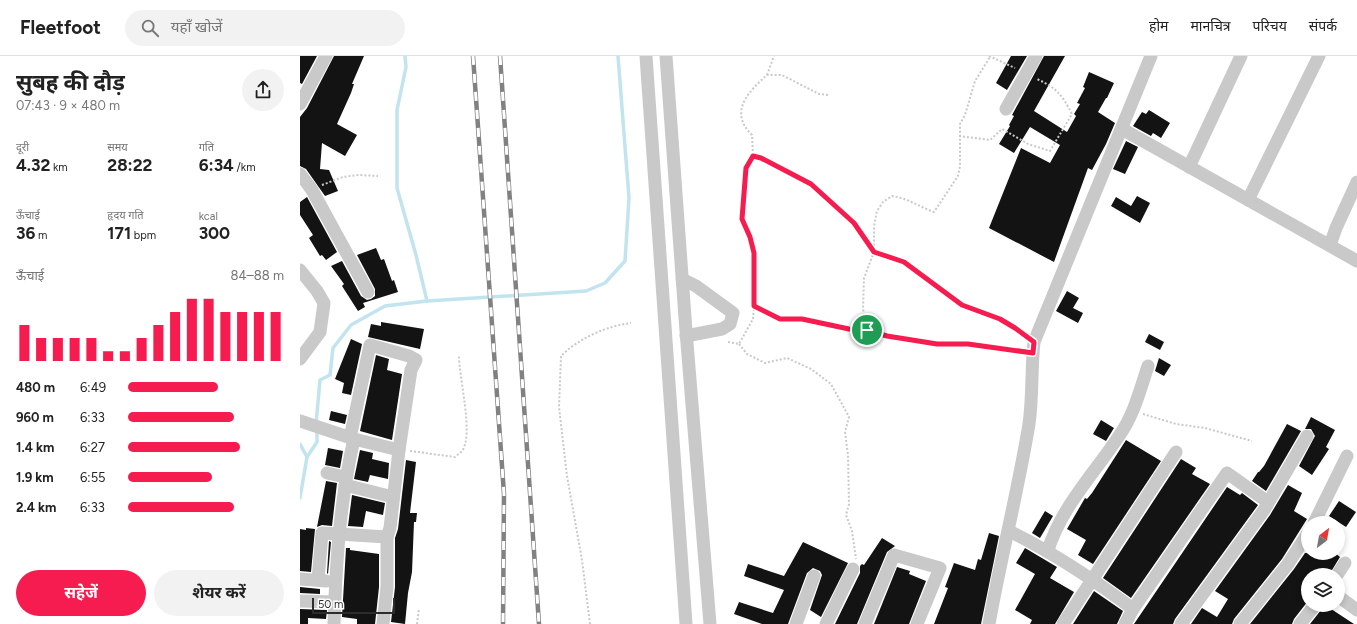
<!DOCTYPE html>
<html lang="hi">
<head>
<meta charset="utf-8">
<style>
  :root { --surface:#fff; --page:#f2f2f2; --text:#222; --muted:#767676; --line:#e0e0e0; --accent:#f61c4f }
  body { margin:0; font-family:Figtree,"Noto Sans Devanagari",sans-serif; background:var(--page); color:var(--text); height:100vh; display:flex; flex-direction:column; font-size:15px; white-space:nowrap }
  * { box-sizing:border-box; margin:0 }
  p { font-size:13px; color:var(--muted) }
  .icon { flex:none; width:22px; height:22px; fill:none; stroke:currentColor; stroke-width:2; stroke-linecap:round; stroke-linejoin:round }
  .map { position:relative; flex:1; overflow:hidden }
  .panel { display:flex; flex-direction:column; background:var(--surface); width:300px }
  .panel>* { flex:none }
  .needle { width:26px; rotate:31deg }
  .fabs { position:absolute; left:1001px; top:460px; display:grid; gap:8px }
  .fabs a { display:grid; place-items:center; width:44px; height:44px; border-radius:50%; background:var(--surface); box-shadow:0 2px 6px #0003; font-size:20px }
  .scale { position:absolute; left:12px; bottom:10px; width:83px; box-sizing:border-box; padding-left:4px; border:2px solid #2c2c2c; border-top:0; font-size:11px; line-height:14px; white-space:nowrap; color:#2c2c2c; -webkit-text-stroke:3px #fff; paint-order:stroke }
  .pin { position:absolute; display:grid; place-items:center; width:34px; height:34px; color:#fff; margin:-17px; border:2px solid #fff; border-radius:50%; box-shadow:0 1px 4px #0007 }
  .round { display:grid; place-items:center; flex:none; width:42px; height:42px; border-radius:21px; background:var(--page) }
  .headline { display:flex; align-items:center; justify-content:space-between; height:68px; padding:0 16px }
  h1 { font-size:22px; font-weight:700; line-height:30px }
  .figures { display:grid; grid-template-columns:repeat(3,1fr); gap:6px; height:68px; padding:4px 16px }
  .figures div { display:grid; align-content:center }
  .figures b { font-size:17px; font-weight:700 }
  .figures small { font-size:11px; font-weight:400 }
  .figures p { font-size:11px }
  .chart { height:112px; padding:8px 16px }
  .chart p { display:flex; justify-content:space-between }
  .chart svg { width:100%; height:72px; margin-top:4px; stroke:var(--accent); stroke-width:6 }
  .button { display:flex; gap:8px; margin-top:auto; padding:8px 16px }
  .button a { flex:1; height:46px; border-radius:24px; background:var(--accent); color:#fff; font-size:16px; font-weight:700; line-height:46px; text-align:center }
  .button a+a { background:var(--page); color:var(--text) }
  ul { padding:0 16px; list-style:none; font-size:13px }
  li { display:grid; grid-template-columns:64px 48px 1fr; align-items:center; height:30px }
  li i { height:10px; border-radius:5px; background:var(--accent) }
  header { display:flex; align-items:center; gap:24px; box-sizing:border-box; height:56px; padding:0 20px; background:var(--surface); border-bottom:1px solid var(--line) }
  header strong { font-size:19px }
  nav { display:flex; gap:22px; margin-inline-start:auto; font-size:14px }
  .search { width:280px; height:36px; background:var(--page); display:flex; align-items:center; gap:10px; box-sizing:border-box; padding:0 14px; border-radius:22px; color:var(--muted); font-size:15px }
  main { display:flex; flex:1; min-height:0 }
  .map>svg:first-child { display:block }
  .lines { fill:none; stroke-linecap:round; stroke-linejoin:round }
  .stream { stroke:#c2e4ee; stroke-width:3.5 }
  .building { fill:#131313 }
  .path { stroke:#c9c9c9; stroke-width:2; stroke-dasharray:2 2; stroke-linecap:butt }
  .minor { stroke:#c9c9c9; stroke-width:13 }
  .rail-casing { stroke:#818181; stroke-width:4.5 }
  .rail { stroke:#fff; stroke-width:3; stroke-dasharray:9; stroke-linecap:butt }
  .route-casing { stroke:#fff; stroke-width:8 }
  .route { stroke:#f61c4f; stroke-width:5 }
</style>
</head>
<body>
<header>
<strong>Fleetfoot</strong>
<div class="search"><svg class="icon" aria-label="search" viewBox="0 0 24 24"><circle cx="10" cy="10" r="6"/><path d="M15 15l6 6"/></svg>यहाँ खोजें</div>
<nav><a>होम</a><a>मानचित्र</a><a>परिचय</a><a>संपर्क</a></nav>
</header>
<main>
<section class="panel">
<div class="headline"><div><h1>सुबह की दौड़</h1><p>07:43 · 9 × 480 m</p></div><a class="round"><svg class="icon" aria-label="share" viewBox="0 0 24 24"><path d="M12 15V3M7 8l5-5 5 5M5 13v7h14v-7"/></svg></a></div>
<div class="figures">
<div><p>दूरी</p><b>4.32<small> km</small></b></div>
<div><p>समय</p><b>28:22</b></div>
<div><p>गति</p><b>6:34<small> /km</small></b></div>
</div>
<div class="figures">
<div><p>ऊँचाई</p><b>36<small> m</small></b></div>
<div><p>हृदय गति</p><b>171<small> bpm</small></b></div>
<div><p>kcal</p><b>300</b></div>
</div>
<div class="chart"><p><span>ऊँचाई</span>84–88 m</p>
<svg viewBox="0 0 160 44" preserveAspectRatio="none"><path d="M5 44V22M15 44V30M25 44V30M35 44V30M45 44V30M55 44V38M65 44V38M75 44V30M85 44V22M95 44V14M105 44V6M115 44V6M125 44V14M135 44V14M145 44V14M155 44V14"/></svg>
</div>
<ul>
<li><b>480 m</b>6:49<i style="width:58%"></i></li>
<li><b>960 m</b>6:33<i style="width:68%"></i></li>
<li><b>1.4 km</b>6:27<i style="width:72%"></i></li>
<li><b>1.9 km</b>6:55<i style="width:54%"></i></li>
<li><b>2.4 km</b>6:33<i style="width:68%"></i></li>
</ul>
<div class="button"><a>सहेजें</a><a>शेयर करें</a></div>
</section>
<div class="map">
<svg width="1057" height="568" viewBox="0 0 1057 568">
  <rect width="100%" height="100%" fill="#fff"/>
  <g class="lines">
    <g class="stream">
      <polyline points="105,0 106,11 97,54 97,132 116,199 127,245"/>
      <polyline points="16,368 20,324 30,319 33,292 51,269 85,250 127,245 286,235 305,227 325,205 329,142 318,0"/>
      <polyline points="0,388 7,401"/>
      <polyline points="0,442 7,401 17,386 17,374"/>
    </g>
  </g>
  <g class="building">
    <polygon points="0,0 17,0 2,28 0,27"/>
    <polygon points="34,0 64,0 52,28 54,28 51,37 37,68 57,79 45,100 22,87 20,113 29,114 38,135 25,140 6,113 0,110 0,61 7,52"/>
    <polygon points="711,0 727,0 707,34 696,27"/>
    <polygon points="744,0 765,0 734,55 767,76 776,60 774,58 780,48 777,47 785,32 783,31 789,16 814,27 807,42 806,42 798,56 815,67 806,88 792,114 788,112 754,206 689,172 721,92 750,107 760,89 730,71 714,97 699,88 710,70 709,69 714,60 712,59"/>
    <polygon points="849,54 870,67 861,82 853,77 851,80 833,70 842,56 846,58"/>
    <polygon points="826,85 838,91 825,118 813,113"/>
    <polygon points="837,140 850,147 840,167 811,150 816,141 831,150"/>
    <polygon points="7,141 37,196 26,204 22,199 20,200 9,182 13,179 0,159 0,146"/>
    <polygon points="76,192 81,204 84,203 92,225 94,224 98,236 63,247 65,251 58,255 42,230 44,228 31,210 42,205 61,240 67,244 71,243 75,240 75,233 57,199"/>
    <polygon points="767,235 779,242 773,252 783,257 778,267 756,255"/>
    <polygon points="81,266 124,273 120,293 68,281 71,268 81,270"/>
    <polygon points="849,278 864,286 860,294 845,286"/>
    <polygon points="51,283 62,288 51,339 42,337 44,327 35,323"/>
    <polygon points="76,299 89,303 87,314 102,318 92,384 60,375"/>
    <polygon points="859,302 871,309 864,320 855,315"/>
    <polygon points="31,355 47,359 45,368 29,364"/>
    <polygon points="1011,361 1035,374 1026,391 1029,393 1012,419 999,410 1015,380 1011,373 1005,373"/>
    <polygon points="801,364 814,372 806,385 793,378"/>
    <polygon points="987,368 1001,375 966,435 952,425 958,416 959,416 964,410"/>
    <polygon points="826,384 861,405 793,508 778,499 786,484 767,473 785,442 787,443 792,437"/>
    <polygon points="28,392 43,395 40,412 25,409"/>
    <polygon points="60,394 73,397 72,403 89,407 88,423 70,419 68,426 54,423"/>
    <polygon points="881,403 896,412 892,418 910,428 831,542 803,522"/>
    <polygon points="106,404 116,406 110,457 117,457 116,466 114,466 112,516 108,537 105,568 91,566 95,531 95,482 98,473"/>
    <polygon points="26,425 37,427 32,470 22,469 17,471"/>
    <polygon points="988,429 1002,437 994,455 1007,463 982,503 934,563 932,568 891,568 902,552 917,561 928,543 915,535 970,459"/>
    <polygon points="927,431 940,439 942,437 958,449 875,563 873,568 834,568"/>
    <polygon points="52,439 85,447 83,459 66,455 63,471 48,470"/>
    <polygon points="1039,445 1056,456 1046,471 1029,460"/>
    <polygon points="745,455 753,460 740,482 732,477"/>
    <polygon points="6,472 15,473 11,516 0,515 0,473 6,474"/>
    <polygon points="689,477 699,480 681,568 634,568 648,532 645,531 654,507 675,514 678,503 681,504"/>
    <polygon points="582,482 595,490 587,496 557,568 535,568 560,517 560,510 562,508 564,509"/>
    <polygon points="29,485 31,486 28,518 27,517"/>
    <polygon points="503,486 548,507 521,561 510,554 522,519 520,515 513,512 507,517 488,568 462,568 434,558 439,546 473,557 484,534 444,520 448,508 484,520"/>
    <polygon points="46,492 50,492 50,494 79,498 79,531 75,568 57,568 57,563 42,561"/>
    <polygon points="725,492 757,511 750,522 774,536 755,568 730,568 732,564 715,554 735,518 716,507"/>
    <polygon points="1005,497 1025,497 1031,501 1035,497 1040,501 1029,519 1008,519 1008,545 994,563 992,568 950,568 994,513"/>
    <polygon points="597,511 610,515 609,518 626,525 609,568 574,568"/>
    <polygon points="0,531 20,533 20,538 0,537"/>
    <polygon points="794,535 823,555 817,568 773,568"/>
    <polygon points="1023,549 1025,549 1054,568 1010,568 1021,554"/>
    <polygon points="0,553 27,554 26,563 8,562 8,568 0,568"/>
  </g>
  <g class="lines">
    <g class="path">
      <polyline points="689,0 715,12"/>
      <polyline points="467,19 474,0"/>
      <path d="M 659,80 L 690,84 L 702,73 L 728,88 L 750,95 L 772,58 C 762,39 757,32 737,23"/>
      <path d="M 453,99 L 452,79 C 428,56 449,35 467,19 L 482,19 L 519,38 L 529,39"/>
      <polyline points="22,129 43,121 58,119 78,120"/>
      <path d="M 454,250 L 480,263 L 502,263 L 549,273 L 567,274 L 563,253 L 564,222 L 574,196 L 574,170 L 577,155 L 583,146 L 592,140 C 607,142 620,151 634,156 L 658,120 L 660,110 L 660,68 L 665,59 L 675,25 L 690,1"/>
      <polyline points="567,274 587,280 637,288 668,288 721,295"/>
      <polyline points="428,286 439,288 453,263 454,250 454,197 450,181 442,163 446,112 453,99 511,129 553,167 574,196 603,206 662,249 700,263 725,279"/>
      <polyline points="439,288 447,298 465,307 487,302 511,313 531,328 549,361 545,376 548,399 549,448 546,459 552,475 556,503"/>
      <polyline points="843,358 876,368 905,372 952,385"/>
      <path d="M 110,395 L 155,401 C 157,399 160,397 162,395 C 174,379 159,322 159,300"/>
      <polyline points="117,568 119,552"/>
      <path d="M 290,568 L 282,504 L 267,420 L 259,351 L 261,300 C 278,283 306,270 331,267"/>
    </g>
    <g class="minor">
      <polyline points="346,0 386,568"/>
      <polyline points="366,0 386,275 410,568"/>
      <polyline points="0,48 26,0"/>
      <polyline points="706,53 736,0"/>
      <polyline points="822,73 1057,205"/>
      <polyline points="889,111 941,0"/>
      <polyline points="0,118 12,134 68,236"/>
      <polyline points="948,144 1019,0"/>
      <polyline points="1030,189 1036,172 1057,126"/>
      <polyline points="0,214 17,235 24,247 20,276 0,303"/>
      <polyline points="382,223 396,230 433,257 430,268 422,273 386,280"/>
      <polyline points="0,365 54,383 99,394"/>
      <polyline points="50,382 70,289 109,300 116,304 111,314 99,394 90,472 87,481 87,531 83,568"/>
      <polyline points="27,417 45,421"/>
      <polyline points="45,429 93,441"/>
      <polyline points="1014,467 1047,400"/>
      <path d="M 709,475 C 754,497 793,523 833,553"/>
      <path d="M 748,494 C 762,450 794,418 819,380 C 834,359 840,334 848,310"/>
      <polyline points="1037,519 1045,507"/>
      <polyline points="0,523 26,525"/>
      <polyline points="18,524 22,477 87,481"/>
      <polyline points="1038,540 1057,554"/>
      <polyline points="0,545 35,546"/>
      <path d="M 34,568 C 36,506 40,444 54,383"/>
      <polyline points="496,568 514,520"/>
      <polyline points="526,568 553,513"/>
      <polyline points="565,568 594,499 640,512 617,568"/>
      <path d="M 689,568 C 701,501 718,435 729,368 C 733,340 731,313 734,286 L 851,0"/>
      <polyline points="763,568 876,396"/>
      <polyline points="825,568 833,553 927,417 968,446"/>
      <polyline points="881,568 964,454 1007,380"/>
      <polyline points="940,568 988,508 1008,477"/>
      <polyline points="1000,568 1015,549"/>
    </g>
    <g class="rail-casing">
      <g id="rail">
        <polyline points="173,0 204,438 203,568"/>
        <polyline points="200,0 239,568"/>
      </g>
    </g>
    <use href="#rail" class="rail"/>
  </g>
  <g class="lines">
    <g class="route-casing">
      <polygon id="route" points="453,100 461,102 511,128 554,167 574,196 604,206 662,249 700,263 715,272 734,286 733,297 668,288 637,288 587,280 567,274 549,273 502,263 480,263 454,250 454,197 450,181 442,163 446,112"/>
    </g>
    <use href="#route" class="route"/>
  </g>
</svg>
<div class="fabs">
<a><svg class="needle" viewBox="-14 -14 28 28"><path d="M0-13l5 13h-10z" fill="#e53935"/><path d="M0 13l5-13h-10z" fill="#767676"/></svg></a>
<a><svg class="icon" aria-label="layers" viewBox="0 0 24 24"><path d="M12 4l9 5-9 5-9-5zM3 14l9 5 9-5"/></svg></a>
</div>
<div class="scale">50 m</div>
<div class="pin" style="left:567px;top:274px;background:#1e9e55"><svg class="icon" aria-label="arrive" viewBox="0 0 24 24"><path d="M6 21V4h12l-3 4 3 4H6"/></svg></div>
</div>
</main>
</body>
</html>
